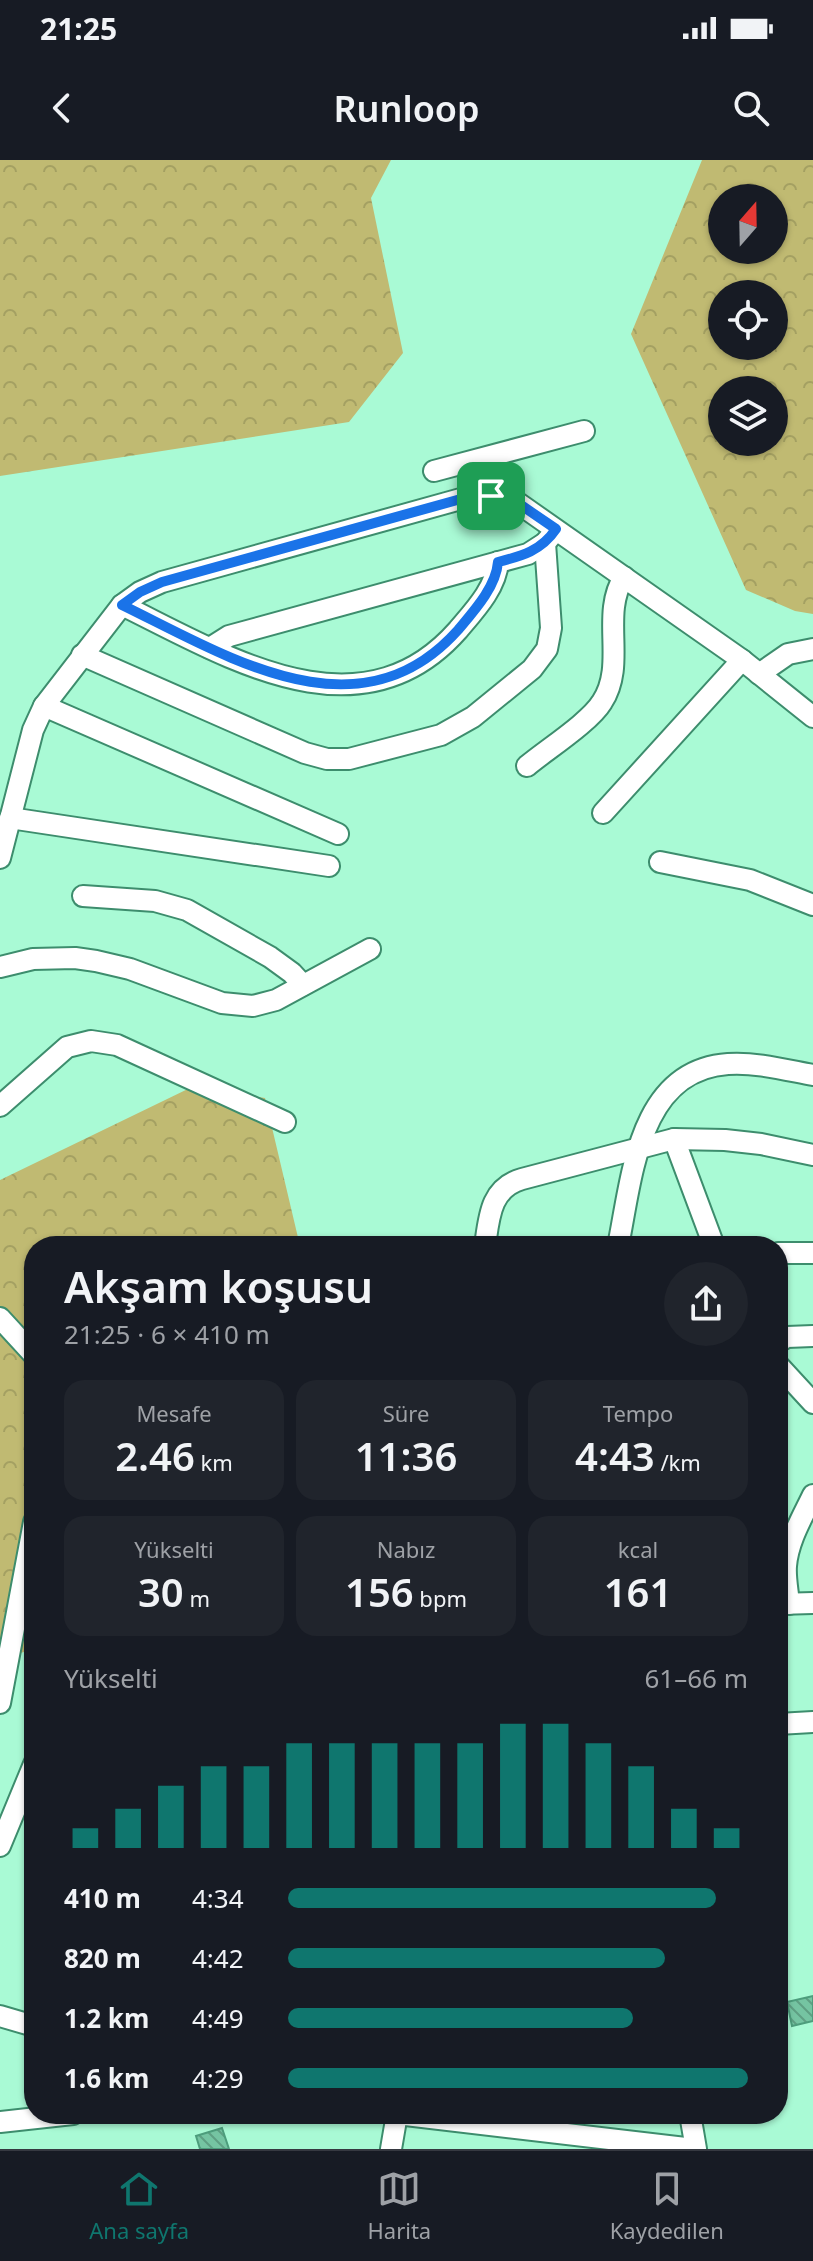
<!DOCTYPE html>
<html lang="tr">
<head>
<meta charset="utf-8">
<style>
  :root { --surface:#171b24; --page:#20242c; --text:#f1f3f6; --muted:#9ea1a6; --line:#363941; --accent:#0f766e }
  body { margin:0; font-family:"Noto Sans",sans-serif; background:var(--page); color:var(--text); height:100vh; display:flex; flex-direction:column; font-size:30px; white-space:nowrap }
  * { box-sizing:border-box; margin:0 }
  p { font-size:26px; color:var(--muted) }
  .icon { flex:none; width:44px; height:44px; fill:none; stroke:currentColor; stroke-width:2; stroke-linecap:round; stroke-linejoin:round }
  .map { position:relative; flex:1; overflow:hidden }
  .details { position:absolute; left:24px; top:1076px; width:764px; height:888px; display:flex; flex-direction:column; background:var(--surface); border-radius:32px; box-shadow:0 2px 6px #0004 }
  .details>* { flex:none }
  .needle { width:52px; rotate:20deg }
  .controls { position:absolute; left:708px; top:24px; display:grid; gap:16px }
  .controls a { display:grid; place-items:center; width:80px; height:80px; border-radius:50%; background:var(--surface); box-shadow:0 2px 6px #0004; font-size:40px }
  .pin { position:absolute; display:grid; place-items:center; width:68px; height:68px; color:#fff; margin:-34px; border-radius:16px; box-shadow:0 4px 12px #0006 }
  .round { display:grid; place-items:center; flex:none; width:84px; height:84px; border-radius:42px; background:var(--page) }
  .head { display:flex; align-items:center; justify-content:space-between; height:136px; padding:0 40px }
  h1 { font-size:44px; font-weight:600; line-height:60px }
  .stats { display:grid; grid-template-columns:repeat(3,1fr); gap:12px; height:136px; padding:8px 40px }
  .stats div { display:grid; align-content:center; border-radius:20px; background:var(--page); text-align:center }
  .stats b { font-size:40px; font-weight:600 }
  .stats small { font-size:22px; font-weight:400 }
  .stats p { font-size:22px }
  .chart { height:224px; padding:16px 40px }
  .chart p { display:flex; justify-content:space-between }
  .chart svg { width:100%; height:144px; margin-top:8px; stroke:var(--accent); stroke-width:6 }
  ul { padding:0 40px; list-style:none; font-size:26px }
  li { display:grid; grid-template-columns:128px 96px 1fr; align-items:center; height:60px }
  li i { height:20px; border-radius:10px; background:var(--accent) }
  .status { display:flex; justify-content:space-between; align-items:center; height:56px; padding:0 40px; background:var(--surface); direction:ltr }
  .status svg { height:22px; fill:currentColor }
  header { display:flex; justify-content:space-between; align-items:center; height:104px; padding:0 40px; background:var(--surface); font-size:36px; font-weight:600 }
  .tab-bar { display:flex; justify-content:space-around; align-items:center; height:112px; border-top:2px solid var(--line); background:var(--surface); font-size:22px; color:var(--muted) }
  .tab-bar a { display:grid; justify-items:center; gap:4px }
  .tab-bar .selected { color:var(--accent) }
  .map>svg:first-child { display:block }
  .forest { fill:url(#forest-crowns); fill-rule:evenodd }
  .building { fill:url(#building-back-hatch); stroke:#4d9d7c; stroke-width:2 }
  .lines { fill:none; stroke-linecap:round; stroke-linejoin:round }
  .minor-casing { stroke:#3d8d6d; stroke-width:24 }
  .minor { stroke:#fff; stroke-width:20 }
  .route-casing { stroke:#fff; stroke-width:16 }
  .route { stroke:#1a73e8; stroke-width:10 }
</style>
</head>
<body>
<div class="status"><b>21:25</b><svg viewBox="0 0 49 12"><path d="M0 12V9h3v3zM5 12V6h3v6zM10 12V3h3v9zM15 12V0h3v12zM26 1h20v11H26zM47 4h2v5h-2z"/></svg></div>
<header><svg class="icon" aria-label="back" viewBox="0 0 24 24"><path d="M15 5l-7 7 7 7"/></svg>Runloop<svg class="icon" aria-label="search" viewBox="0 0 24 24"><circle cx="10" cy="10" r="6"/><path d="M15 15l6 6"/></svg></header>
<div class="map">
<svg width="813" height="1989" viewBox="0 0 813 1989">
  <defs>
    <pattern id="forest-crowns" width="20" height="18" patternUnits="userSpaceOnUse" patternTransform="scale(2)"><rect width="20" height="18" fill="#c0ba72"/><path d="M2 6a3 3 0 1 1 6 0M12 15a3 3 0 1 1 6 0" fill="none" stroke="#a4a062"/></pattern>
    <pattern id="building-back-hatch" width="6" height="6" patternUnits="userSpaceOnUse" patternTransform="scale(2)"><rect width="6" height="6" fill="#75c4a2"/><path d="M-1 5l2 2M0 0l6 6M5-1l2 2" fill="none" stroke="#5e9f83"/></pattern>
  </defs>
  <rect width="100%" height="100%" fill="#a9fad5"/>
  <g class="forest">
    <polygon points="0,0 391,0 371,38 403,193 349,262 0,316"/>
    <path d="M 702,0 L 813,0 L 813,454 L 795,451 L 746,430 L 631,174 ZM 774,38 L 774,90 L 722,90 L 722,38 ZM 774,134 L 774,186 L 722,186 L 722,134 ZM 722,230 L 774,230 L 774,282 L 722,282 Z"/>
    <polygon points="194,926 265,938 300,1086 34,1086 34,1489 0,1499 0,1020"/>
  </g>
  <g class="building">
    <polygon points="813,1836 813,1861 792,1866 787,1842"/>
    <polygon points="222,1968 229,1989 200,1989 196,1976"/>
  </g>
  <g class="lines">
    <g class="minor-casing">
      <g id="minor">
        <polyline points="434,311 584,271"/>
        <path d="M 122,445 C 226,496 360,581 458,470 C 474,451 496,428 498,402"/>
        <polyline points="210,488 229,476 528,394 545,383 551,376"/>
        <polyline points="82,495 305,593 327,599 349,599 441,575 473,557 532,509 547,489 551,468 545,383"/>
        <polyline points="759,514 788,494 813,489"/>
        <polyline points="44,546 338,674"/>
        <path d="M 527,606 C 546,590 590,562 602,542 C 627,504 600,455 624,417"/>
        <polyline points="603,653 742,500"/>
        <polyline points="10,658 329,706"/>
        <polyline points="0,698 33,570 44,546 122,445 140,432 162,422 468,337 491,336 518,343 742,500 813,557"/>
        <polyline points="660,702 750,720 813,745"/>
        <polyline points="83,736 155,741 187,750 270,797 292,813 303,825"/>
        <polyline points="0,807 33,799 75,798 96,801 130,809 222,843 253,846 276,840 370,789"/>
        <polyline points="0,946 67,887 91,881 117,885 285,962"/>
        <polyline points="674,979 714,1086"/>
        <path d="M 485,1086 C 489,1058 490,1028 522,1019 L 674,979 L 725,980 L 761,984 L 813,995"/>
        <path d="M 618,1086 C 632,1018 638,910 728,904 C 756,902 786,910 813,915"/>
        <polyline points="778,1093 813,1093"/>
        <polyline points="0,1158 34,1195"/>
        <polyline points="778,1182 787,1177 813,1176"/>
        <polyline points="778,1205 813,1243"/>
        <polyline points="778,1444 813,1443"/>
        <path d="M 789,1444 C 788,1431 785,1418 786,1406 C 788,1381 802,1358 813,1335"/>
        <polyline points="0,1543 34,1362"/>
        <polyline points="778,1564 813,1562"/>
        <polyline points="0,1686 34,1604"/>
        <polyline points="0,1856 34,1866"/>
        <polyline points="397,1954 694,1989"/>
        <polyline points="690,1954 696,1989"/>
        <polyline points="0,1962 73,1954"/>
        <polyline points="391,1989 397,1954"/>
      </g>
    </g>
    <use href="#minor" class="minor"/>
  </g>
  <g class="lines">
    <g class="route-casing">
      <path id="route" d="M 491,336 L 518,343 L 556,369 C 541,391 522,396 498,402 C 496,427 474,451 458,470 C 359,581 227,496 122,445 L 140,432 L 162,422 L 468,337 Z"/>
    </g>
    <use href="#route" class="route"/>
  </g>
</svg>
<div class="controls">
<a><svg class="needle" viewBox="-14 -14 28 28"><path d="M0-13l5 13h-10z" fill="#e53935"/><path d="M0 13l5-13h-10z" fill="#9ea1a6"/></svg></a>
<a><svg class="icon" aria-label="locate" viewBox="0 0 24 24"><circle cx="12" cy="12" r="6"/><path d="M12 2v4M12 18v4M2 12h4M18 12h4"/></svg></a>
<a><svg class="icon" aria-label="layers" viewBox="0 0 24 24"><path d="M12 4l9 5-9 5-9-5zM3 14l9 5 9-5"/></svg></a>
</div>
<div class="pin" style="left:491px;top:336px;background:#1e9e55"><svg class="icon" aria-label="arrive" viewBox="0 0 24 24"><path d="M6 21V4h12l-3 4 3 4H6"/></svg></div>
<section class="details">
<div class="head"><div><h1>Akşam koşusu</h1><p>21:25 · 6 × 410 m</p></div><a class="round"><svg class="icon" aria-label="share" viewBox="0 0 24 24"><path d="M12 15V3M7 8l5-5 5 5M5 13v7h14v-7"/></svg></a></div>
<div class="stats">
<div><p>Mesafe</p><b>2.46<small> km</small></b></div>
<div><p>Süre</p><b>11:36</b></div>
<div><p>Tempo</p><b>4:43<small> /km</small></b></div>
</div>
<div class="stats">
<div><p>Yükselti</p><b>30<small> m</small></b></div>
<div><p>Nabız</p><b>156<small> bpm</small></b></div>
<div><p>kcal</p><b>161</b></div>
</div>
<div class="chart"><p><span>Yükselti</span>61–66 m</p>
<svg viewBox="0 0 160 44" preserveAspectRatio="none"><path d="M5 44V38M15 44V32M25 44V25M35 44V19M45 44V19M55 44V12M65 44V12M75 44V12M85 44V12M95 44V12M105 44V6M115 44V6M125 44V12M135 44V19M145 44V32M155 44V38"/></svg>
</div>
<ul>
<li><b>410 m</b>4:34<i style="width:93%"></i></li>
<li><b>820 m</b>4:42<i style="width:82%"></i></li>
<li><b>1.2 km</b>4:49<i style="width:75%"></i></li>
<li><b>1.6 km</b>4:29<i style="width:100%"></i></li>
</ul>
</section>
</div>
<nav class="tab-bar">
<a class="selected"><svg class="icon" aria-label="home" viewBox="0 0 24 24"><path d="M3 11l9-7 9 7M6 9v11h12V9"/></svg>Ana sayfa</a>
<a><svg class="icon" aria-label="map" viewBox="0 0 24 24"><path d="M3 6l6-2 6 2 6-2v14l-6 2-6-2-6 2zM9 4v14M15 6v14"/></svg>Harita</a>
<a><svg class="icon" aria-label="saved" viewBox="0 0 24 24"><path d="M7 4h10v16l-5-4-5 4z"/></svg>Kaydedilen</a>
</nav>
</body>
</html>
